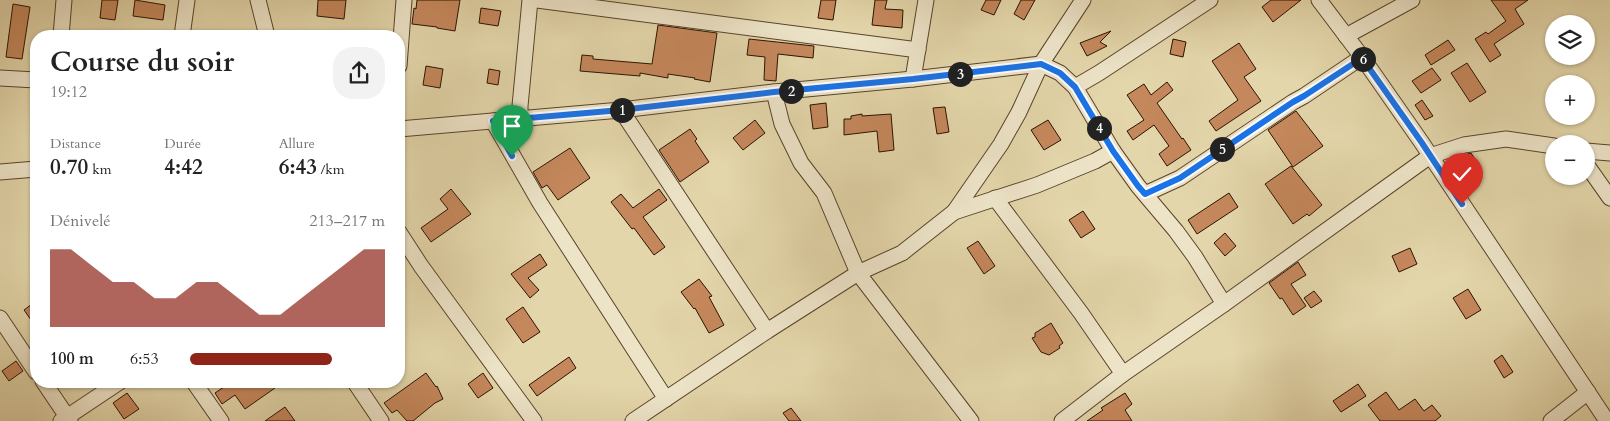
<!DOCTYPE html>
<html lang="fr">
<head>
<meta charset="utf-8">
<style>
  :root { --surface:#fff; --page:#f2f2f2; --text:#222; --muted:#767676; --accent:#8f2418 }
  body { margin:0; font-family:Cardo,serif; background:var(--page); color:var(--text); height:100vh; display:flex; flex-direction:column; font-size:19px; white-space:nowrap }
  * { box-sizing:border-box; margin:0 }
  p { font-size:16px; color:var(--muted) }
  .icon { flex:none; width:28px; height:28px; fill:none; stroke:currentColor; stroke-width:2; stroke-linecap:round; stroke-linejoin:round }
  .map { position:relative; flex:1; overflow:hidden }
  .side { position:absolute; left:30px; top:30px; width:375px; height:358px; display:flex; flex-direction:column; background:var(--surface); border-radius:20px; box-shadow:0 1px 4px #0004 }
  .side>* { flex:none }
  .controls { position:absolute; left:1545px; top:15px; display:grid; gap:10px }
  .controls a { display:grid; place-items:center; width:50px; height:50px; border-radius:50%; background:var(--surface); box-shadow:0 1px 4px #0004; font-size:25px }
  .pin { position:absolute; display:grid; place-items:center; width:42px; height:42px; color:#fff; margin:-51px -21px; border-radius:50% 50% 50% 0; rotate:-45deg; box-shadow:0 0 5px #0007 }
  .pin .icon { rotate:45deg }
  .km { position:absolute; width:25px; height:25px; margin:-12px; border-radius:50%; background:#222; color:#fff; font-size:14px; line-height:25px; text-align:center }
  .round { display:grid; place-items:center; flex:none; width:52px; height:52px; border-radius:20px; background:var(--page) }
  .summary { display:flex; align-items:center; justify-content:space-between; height:85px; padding:0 20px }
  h1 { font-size:28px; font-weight:700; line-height:38px }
  .stats { display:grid; grid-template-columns:repeat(3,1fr); gap:8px; height:85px; padding:5px 20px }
  .stats div { display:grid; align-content:center }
  .stats b { font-size:21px; font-weight:700 }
  .stats small { font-size:14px; font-weight:400 }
  .stats p { font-size:14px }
  .chart { height:140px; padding:10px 20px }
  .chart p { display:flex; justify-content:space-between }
  .chart svg { width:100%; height:90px; margin-top:5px; fill:var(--accent); opacity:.7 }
  ul { padding:0 20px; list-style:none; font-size:16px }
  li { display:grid; grid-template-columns:80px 60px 1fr; align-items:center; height:38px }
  li i { height:12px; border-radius:6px; background:var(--accent) }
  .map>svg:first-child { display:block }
  .building { fill:#c5885c; stroke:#2b1201 }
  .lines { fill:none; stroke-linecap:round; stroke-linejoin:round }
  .minor-casing { stroke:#59432b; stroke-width:17 }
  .minor { stroke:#ede4c8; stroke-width:15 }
  .route-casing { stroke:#fff; stroke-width:10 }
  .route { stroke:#1a73e8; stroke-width:6 }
</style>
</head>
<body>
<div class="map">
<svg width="1610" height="421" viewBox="0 0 1610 421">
  <rect width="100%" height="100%" fill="#e3d6aa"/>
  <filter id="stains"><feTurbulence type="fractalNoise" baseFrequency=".004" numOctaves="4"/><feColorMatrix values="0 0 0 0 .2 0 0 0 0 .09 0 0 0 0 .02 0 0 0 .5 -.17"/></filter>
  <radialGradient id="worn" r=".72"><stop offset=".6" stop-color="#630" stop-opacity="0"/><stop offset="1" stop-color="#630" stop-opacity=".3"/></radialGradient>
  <g class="building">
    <polygon points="102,0 118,0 115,20 100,18"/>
    <polygon points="135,0 165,5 163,20 133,16"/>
    <polygon points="318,0 346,0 344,19 317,16"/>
    <polygon points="417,0 460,0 455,31 437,28 437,27 412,24 414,8 416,9"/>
    <polygon points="821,0 836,0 833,20 818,18"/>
    <polygon points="875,0 887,0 885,9 903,10 902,28 872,25"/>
    <polygon points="986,0 1001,0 994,15 981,10"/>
    <polygon points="1021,0 1035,0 1024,20 1014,14"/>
    <polygon points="1271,0 1301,0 1273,22 1262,7"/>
    <polygon points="1491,0 1528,0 1515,9 1524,24 1494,44 1501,55 1490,62 1475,39 1486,32 1488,34 1506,21"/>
    <polygon points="13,4 30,7 22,59 6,57"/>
    <polygon points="481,8 501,11 498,26 479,23"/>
    <polygon points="658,25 717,33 710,82 694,79 695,78 668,74 668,78 640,73 640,76 580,71 582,55 593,56 593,59 652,64"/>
    <polygon points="1111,31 1100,42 1107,46 1087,56 1080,43"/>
    <polygon points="749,39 814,46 813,58 778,54 776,81 764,80 765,57 747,55"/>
    <polygon points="1173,39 1186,42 1183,57 1170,54"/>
    <polygon points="1448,40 1455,50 1431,65 1425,55"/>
    <polygon points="1239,43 1256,69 1244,77 1261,101 1216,131 1209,121 1238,100 1212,61"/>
    <polygon points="1467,63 1486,92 1470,102 1451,73"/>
    <polygon points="426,66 443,69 440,88 423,85"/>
    <polygon points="1432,68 1441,80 1421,93 1412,81"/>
    <polygon points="489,69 500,71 498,85 487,83"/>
    <polygon points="1167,82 1173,90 1157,103 1182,139 1183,138 1191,150 1167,166 1159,154 1169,146 1154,125 1133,140 1127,131 1144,120 1127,95 1144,84 1151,95"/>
    <polygon points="1422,100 1433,116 1425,120 1415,105"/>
    <polygon points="826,103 828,127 813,129 810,105"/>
    <polygon points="945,107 949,132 937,134 933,108"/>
    <polygon points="1296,111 1323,146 1293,167 1268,130"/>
    <polygon points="862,114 862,116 891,114 894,150 879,152 877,131 844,135 844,119 851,119 851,116"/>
    <polygon points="755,120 765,133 743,150 733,138"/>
    <polygon points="1048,120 1061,140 1044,150 1031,130"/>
    <polygon points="690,129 697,139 695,141 709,162 680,182 659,150"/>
    <polygon points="570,148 590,178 558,200 547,185 542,188 533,172"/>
    <polygon points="1471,153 1480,167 1465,177 1453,160 1459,157"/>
    <polygon points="1291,166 1322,205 1309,216 1307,214 1293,224 1265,184"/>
    <polygon points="451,189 471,214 431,242 421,228 448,209 440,199"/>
    <polygon points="659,189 667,200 643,217 665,247 654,255 634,228 632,229 611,202 621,194 633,208"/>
    <polygon points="1229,193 1238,207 1197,234 1188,220"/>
    <polygon points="1083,211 1095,229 1081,238 1069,220"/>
    <polygon points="1225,233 1236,246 1225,256 1214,243"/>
    <polygon points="978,241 995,266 984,274 967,248"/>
    <polygon points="1410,248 1417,264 1399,272 1392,256"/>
    <polygon points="540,254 547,265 528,278 539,290 530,298 511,274"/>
    <polygon points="1298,262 1306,275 1291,284 1306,306 1293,315 1282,298 1280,299 1269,283"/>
    <polygon points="699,279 712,296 709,297 724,325 709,333 695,308 694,309 681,292"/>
    <polygon points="1468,289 1481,310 1466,319 1453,298"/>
    <polygon points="1314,291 1322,301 1311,308 1304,298"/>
    <polygon points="36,301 36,327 24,310"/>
    <polygon points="523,307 540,332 523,343 506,319"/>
    <polygon points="1051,323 1063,343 1059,346 1060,348 1049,355 1041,352 1032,338 1035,337 1035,333"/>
    <polygon points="1502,355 1513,372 1504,378 1494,361"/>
    <polygon points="569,357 576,368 537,396 529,385"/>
    <polygon points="16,361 23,371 9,381 2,371"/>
    <polygon points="426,373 436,387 437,386 443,399 435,403 413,421 407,421 397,410 392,413 384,403"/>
    <polygon points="483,373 493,388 478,398 468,384"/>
    <polygon points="233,381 270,381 275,388 245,409 235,395 222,404 215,393"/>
    <polygon points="1358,384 1366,396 1341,412 1333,401"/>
    <polygon points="1386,392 1399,410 1415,399 1424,411 1432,405 1441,416 1435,421 1380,421 1368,405"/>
    <polygon points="127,393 139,409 124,419 113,403"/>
    <polygon points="1125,393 1132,404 1125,410 1132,421 1087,421 1103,410 1101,408"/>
    <polygon points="285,407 295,421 265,421"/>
    <polygon points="791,408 801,421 789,421 783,413"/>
  </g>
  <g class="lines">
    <g class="minor-casing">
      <g id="minor">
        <polyline points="258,0 267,36"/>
        <polyline points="537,0 918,50"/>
        <polyline points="1319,0 1362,57 1422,143 1607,421"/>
        <polyline points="61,36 64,0"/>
        <polyline points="182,36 187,0"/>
        <polyline points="1346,36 1412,0"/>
        <polyline points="399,66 404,0"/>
        <polyline points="0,78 36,80"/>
        <polyline points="913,79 926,0"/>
        <polyline points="1075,87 1099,73 1210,0"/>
        <polyline points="774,92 782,124 801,163 824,193 858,273 971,421"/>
        <polyline points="621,110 767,331"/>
        <polyline points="520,118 520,106 530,0"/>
        <polyline points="493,121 540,203 666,399"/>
        <polyline points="399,129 621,110 774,92 913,79 1041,64 1083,0"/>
        <polyline points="1586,151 1610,153"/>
        <polyline points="1586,164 1610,198"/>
        <polyline points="0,172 36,169"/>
        <polyline points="1145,194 1180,178 1293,102 1304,96 1362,57"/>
        <polyline points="995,198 1081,313 1123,374"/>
        <polyline points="954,212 1037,185 1095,161 1113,151"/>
        <polyline points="399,232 421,266 534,421"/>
        <polyline points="0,318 36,372"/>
        <polyline points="43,381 70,421"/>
        <polyline points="193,381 221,421"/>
        <polyline points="354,381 381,421"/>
        <polyline points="61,421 121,381"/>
        <polyline points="633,421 767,331 858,273 902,253 954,212 1001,144 1019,112 1041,64 1060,73 1075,87 1113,151 1138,186 1176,231 1195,257 1224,304"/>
        <polyline points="1062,421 1123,374 1224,304 1430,156 1464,145 1506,139 1554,146"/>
        <polyline points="1551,421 1588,392"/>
      </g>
    </g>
    <use href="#minor" class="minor"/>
  </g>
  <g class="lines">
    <g class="route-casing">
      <polyline id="route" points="512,156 493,121 621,110 774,92 913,79 1041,64 1060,73 1075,87 1113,151 1138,186 1145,194 1180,178 1293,102 1304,96 1362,58 1422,143 1462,204"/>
    </g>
    <use href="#route" class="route"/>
  </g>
  <rect width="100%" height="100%" filter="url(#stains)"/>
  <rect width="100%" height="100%" fill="url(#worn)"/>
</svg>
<div class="controls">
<a><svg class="icon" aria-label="layers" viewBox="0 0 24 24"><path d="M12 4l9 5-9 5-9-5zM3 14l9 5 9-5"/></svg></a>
<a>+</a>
<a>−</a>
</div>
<div class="pin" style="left:512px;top:156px;background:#1e9e55"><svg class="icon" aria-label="arrive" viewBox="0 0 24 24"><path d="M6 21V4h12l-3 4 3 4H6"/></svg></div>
<div class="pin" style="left:1462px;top:204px;background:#d93025"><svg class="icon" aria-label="check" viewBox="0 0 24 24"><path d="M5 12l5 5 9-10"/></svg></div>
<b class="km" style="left:622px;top:110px">1</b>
<b class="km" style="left:791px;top:91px">2</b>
<b class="km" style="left:960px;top:74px">3</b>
<b class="km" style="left:1099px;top:128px">4</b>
<b class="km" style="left:1222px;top:149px">5</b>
<b class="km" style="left:1363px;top:59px">6</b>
<section class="side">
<div class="summary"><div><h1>Course du soir</h1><p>19:12</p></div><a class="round"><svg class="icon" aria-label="share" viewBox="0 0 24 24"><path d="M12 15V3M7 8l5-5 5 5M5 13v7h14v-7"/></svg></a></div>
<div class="stats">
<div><p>Distance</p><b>0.70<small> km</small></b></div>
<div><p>Durée</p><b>4:42</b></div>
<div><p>Allure</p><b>6:43<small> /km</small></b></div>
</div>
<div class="chart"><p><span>Dénivelé</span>213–217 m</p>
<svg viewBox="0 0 160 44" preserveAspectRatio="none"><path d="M0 44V6L10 6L20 14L30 22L40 22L50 30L60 30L70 22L80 22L90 30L100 38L110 38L120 30L130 22L140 14L150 6L160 6V44z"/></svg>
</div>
<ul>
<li><b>100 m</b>6:53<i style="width:73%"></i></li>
</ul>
</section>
</div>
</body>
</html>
